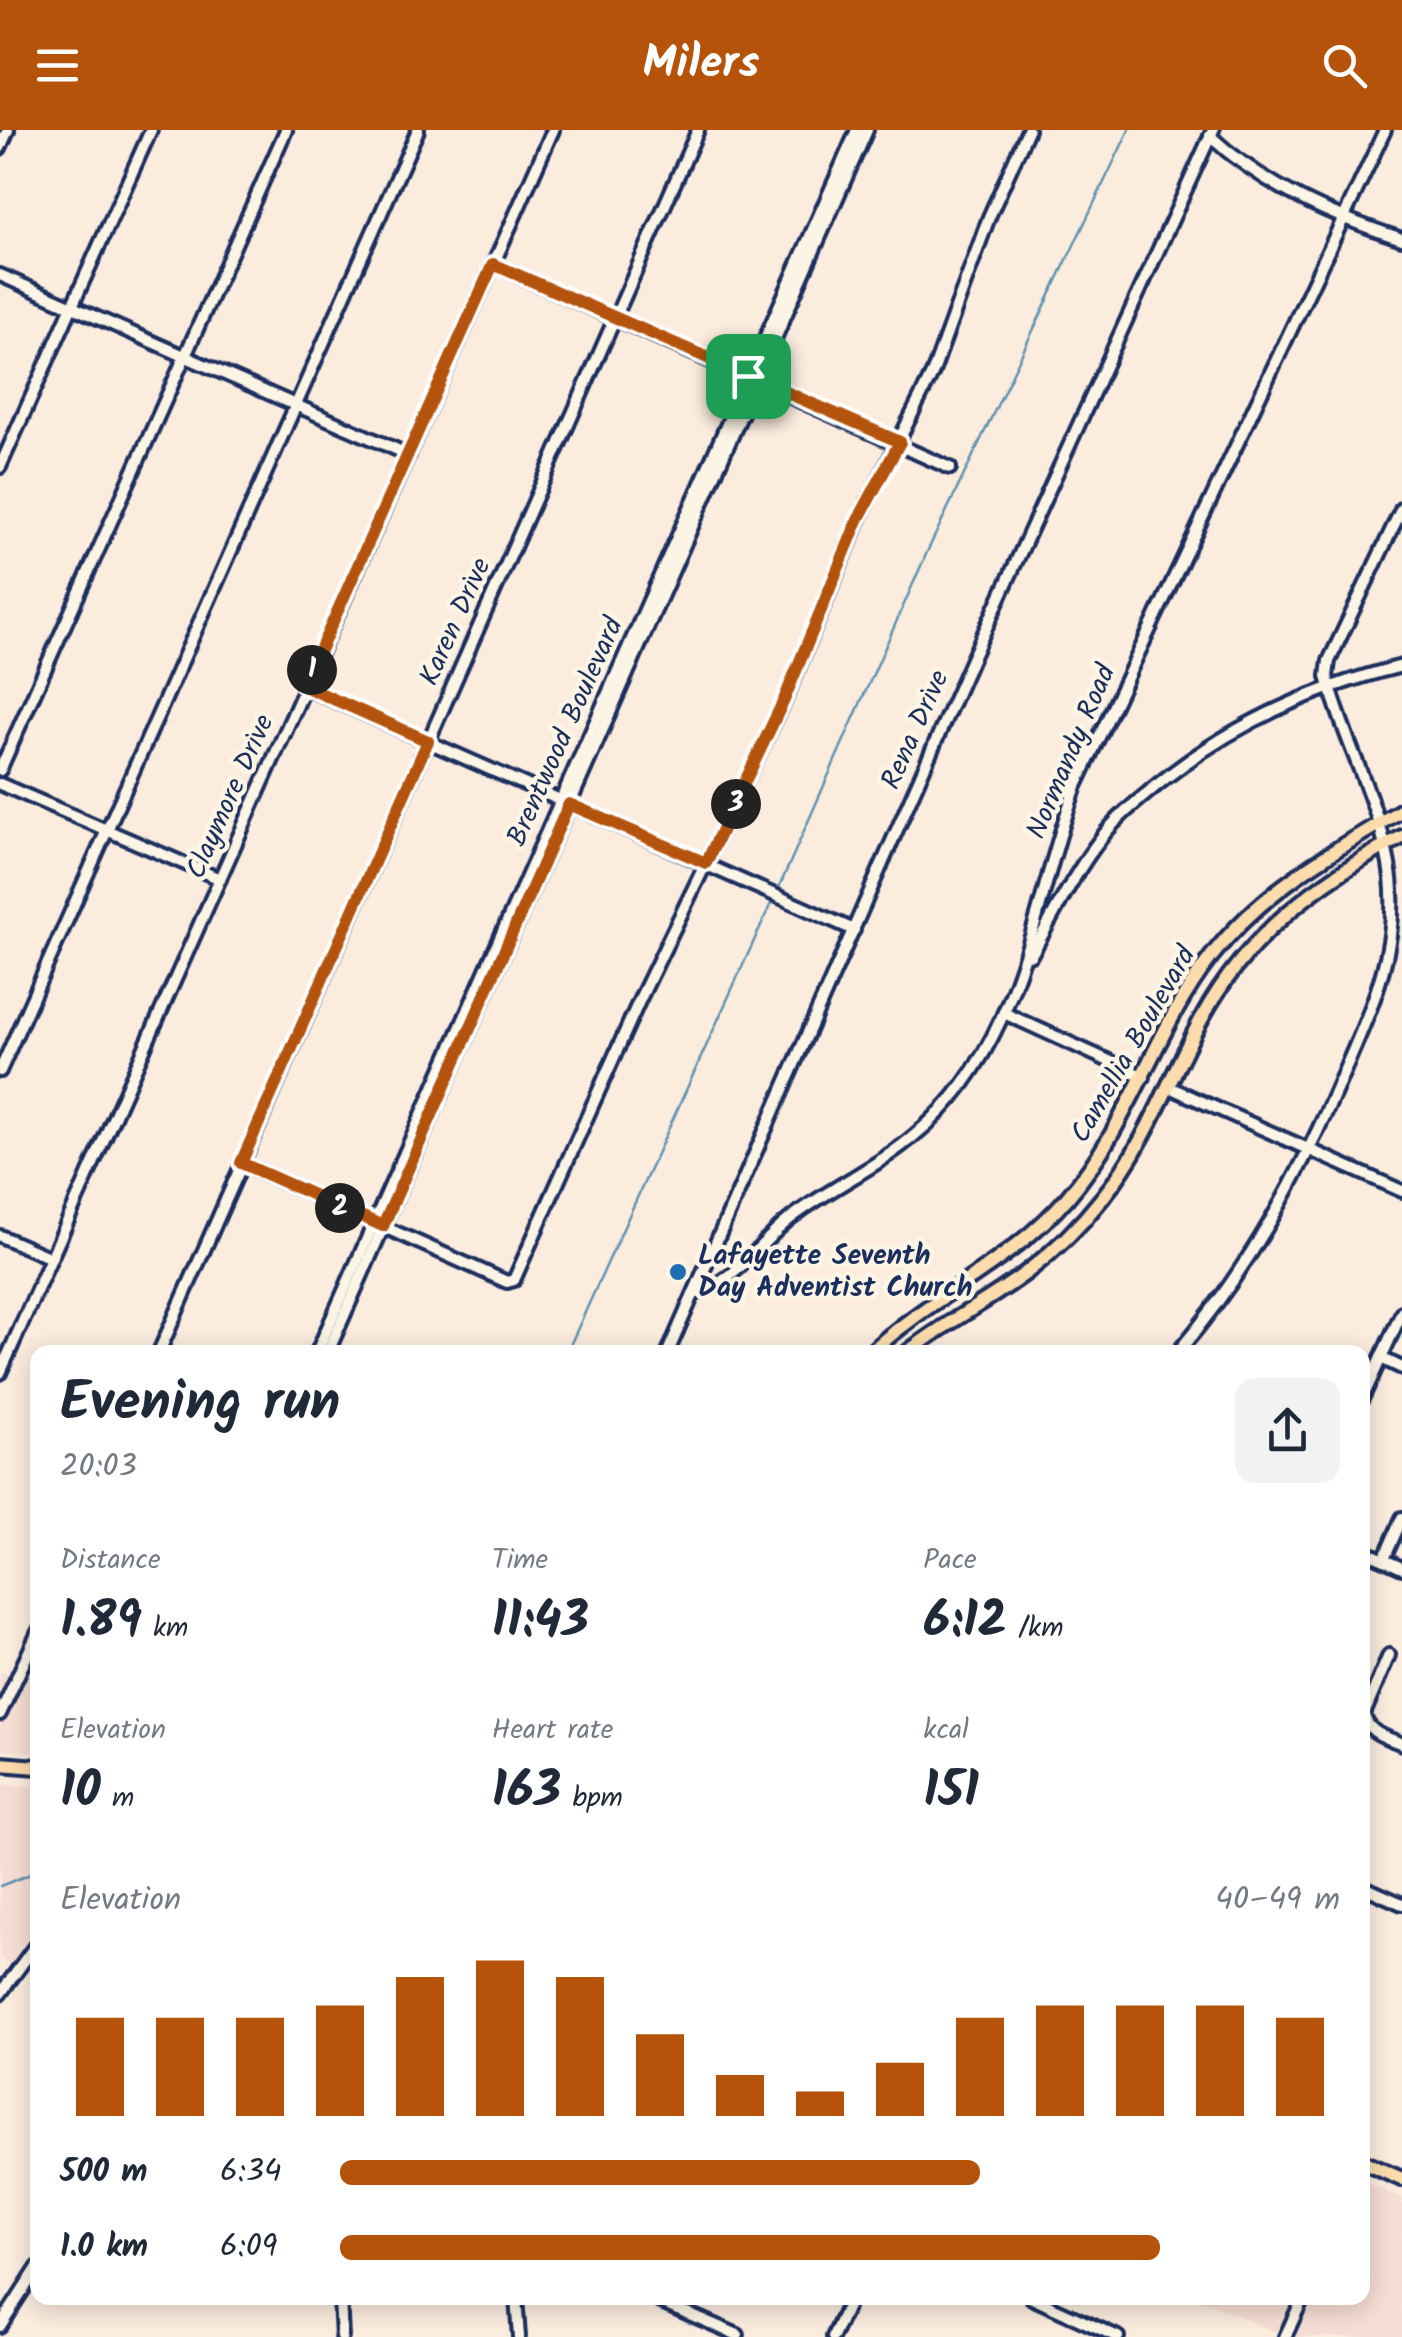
<!DOCTYPE html>
<html lang="en">
<head>
<meta charset="utf-8">
<style>
  :root { --surface:#fff; --page:#f2f2f3; --text:#1f2937; --muted:#747a83; --accent:#b45309 }
  body { margin:0; font-family:Kalam,sans-serif; background:var(--page); color:var(--text); height:100vh; display:flex; flex-direction:column; font-size:38px; white-space:nowrap }
  * { box-sizing:border-box; margin:0 }
  p { font-size:32px; color:var(--muted) }
  .icon { flex:none; width:55px; height:55px; fill:none; stroke:currentColor; stroke-width:2; stroke-linecap:round; stroke-linejoin:round }
  .map { position:relative; flex:1; overflow:hidden }
  .sheet { position:absolute; left:30px; top:1215px; width:1340px; height:960px; display:flex; flex-direction:column; background:var(--surface); border-radius:20px; box-shadow:0 5px 25px #0003 }
  .sheet>* { flex:none }
  .pin { position:absolute; display:grid; place-items:center; width:85px; height:85px; color:#fff; margin:-42px; border-radius:20px; box-shadow:0 5px 15px #0006 }
  .km { position:absolute; width:50px; height:50px; margin:-25px; border-radius:50%; background:#222; color:#fff; font-size:28px; line-height:50px; text-align:center }
  .round { display:grid; place-items:center; flex:none; width:105px; height:105px; border-radius:20px; background:var(--page) }
  .headline { display:flex; align-items:center; justify-content:space-between; height:170px; padding:0 30px }
  h1 { font-size:55px; font-weight:700; line-height:75px }
  .stats { display:grid; grid-template-columns:repeat(3,1fr); gap:15px; height:170px; padding:10px 30px }
  .stats div { display:grid; align-content:center }
  .stats b { font-size:50px; font-weight:700 }
  .stats small { font-size:28px; font-weight:400 }
  .stats p { font-size:28px }
  .chart { height:280px; padding:20px 30px }
  .chart p { display:flex; justify-content:space-between }
  .chart svg { width:100%; height:180px; margin-top:10px; stroke:var(--accent); stroke-width:6 }
  ul { padding:0 30px; list-style:none; font-size:32px }
  li { display:grid; grid-template-columns:160px 120px 1fr; align-items:center; height:75px }
  li i { height:25px; border-radius:12px; background:var(--accent) }
  header { display:flex; justify-content:space-between; align-items:center; height:130px; padding:0 30px; background:var(--accent); color:#fff; font-size:45px; font-weight:700 }
  .map>svg:first-child { display:block }
  .built { fill:#f6ded4 }
  .lines { fill:none; stroke-linecap:round; stroke-linejoin:round }
  .stream { stroke:#5e93b3; stroke-width:2.5 }
  .minor-casing { stroke:#1b2f5e; stroke-width:18 }
  .major-casing { stroke:#1b2f5e; stroke-width:20 }
  .minor { stroke:#fcf5e5; stroke-width:10 }
  .major { stroke:#fcdcac; stroke-width:12 }
  .route-casing { stroke:#fff; stroke-width:20 }
  .route { stroke:#b45309; stroke-width:12 }
  .poi-dot { fill:#1f6fb2; stroke:#fcf5e5; stroke-width:4 }
  .labels { text-anchor:middle; dominant-baseline:central; stroke-width:9; stroke-linejoin:round; paint-order:stroke }
  .street-label { font-size:28px; fill:#1b2f5e; stroke:#fcf5e5 }
  .poi-label { font-size:28px; font-weight:bold; fill:#1b2f5e; stroke:#fcf5e5; text-anchor:start }
</style>
</head>
<body>
<header><svg class="icon" aria-label="menu" viewBox="0 0 24 24"><path d="M4 6h16M4 12h16M4 18h16"/></svg>Milers<svg class="icon" aria-label="search" viewBox="0 0 24 24"><circle cx="10" cy="10" r="6"/><path d="M15 15l6 6"/></svg></header>
<div class="map">
<svg width="1402" height="2207" viewBox="0 0 1402 2207">
  <rect width="100%" height="100%" fill="#fbecde"/>
  <filter id="ink" filterUnits="userSpaceOnUse"><feTurbulence type="fractalNoise" baseFrequency=".01" numOctaves="2"/><feDisplacementMap in="SourceGraphic" scale="20" xChannelSelector="R" yChannelSelector="G"/><feConvolveMatrix kernelMatrix="1 2 1 2 8 2 1 2 1" color-interpolation-filters="sRGB"/></filter>
  <g filter="url(#ink)">
    <g class="built">
      <polygon points="18,1525 37,1535 37,1623 0,1620 0,1542 10,1546"/>
      <polygon points="0,1654 37,1657 37,1817 18,1839 0,1827"/>
      <polygon points="1363,2051 1402,2068 1402,2207 1287,2207 1196,2168 1362,2168"/>
    </g>
    <g class="lines">
      <g class="stream">
        <polyline points="777,762 928,420 1129,0"/>
        <polyline points="567,1222 773,769"/>
        <polyline points="0,1756 38,1741"/>
      </g>
      <g class="minor-casing">
        <g id="minor">
          <path d="M 1210,6 C 1265,57 1332,86 1402,109"/>
          <polyline points="0,18 8,0"/>
          <polyline points="493,134 950,338"/>
          <polyline points="0,145 409,325"/>
          <polyline points="0,337 151,0"/>
          <polyline points="304,557 854,800"/>
          <polyline points="0,640 286,0"/>
          <polyline points="0,654 220,749"/>
          <path d="M 1031,825 C 1054,785 1074,743 1102,707 C 1118,686 1138,671 1157,655 C 1230,595 1311,558 1402,536"/>
          <polyline points="1004,883 1144,947"/>
          <polyline points="0,941 418,0"/>
          <polyline points="1169,957 1402,1061"/>
          <polyline points="241,1033 507,1152 514,1150 640,869 785,570 859,390 933,242 989,87 1028,0"/>
          <polyline points="0,1106 51,1128"/>
          <path d="M 694,1164 C 736,1154 761,1109 795,1085 C 834,1056 879,1036 916,1004 C 1022,917 1032,777 1076,656 L 1385,0"/>
          <polyline points="159,1222 698,0"/>
          <polyline points="317,1222 857,0"/>
          <polyline points="328,1222 867,0"/>
          <polyline points="668,1222 971,531 1213,0"/>
          <path d="M 1178,1222 C 1251,1136 1299,1047 1343,944 C 1371,879 1399,820 1391,748 C 1383,679 1344,613 1327,546 L 1329,531 L 1402,378"/>
          <polyline points="1381,1228 1402,1238"/>
          <polyline points="0,1243 553,0"/>
          <polyline points="1362,1269 1402,1182"/>
          <polyline points="1362,1420 1402,1438"/>
          <polyline points="1384,1429 1402,1388"/>
          <path d="M 1389,1525 L 1364,1584 C 1367,1603 1386,1607 1402,1614"/>
          <polyline points="0,1584 38,1502"/>
          <polyline points="1362,1756 1402,1774"/>
          <polyline points="0,1864 38,1812"/>
          <polyline points="340,2168 342,2207"/>
          <polyline points="516,2168 519,2207"/>
          <polyline points="652,2168 738,2205"/>
          <polyline points="1032,2168 1118,2207"/>
          <polyline points="0,2196 38,2137"/>
          <polyline points="833,2207 851,2168"/>
          <polyline points="1285,2207 1303,2168"/>
        </g>
      </g>
      <g class="major-casing">
        <g id="major">
          <path d="M 871,1222 C 933,1165 1012,1132 1067,1068 C 1132,992 1153,902 1211,827 C 1261,762 1332,721 1402,680"/>
          <path d="M 908,1222 C 946,1192 989,1171 1027,1142 C 1056,1120 1081,1095 1103,1067 C 1147,1013 1169,948 1202,888 C 1247,805 1320,750 1402,707"/>
          <polyline points="0,1634 38,1637"/>
          <polyline points="1362,2032 1402,2049"/>
        </g>
      </g>
      <use href="#minor" class="minor"/>
      <use href="#major" class="major"/>
    </g>
  </g>
  <g class="lines" filter="url(#ink)">
    <g class="route-casing">
      <polygon id="route" points="493,134 900,312 858,390 784,570 706,733 569,674 383,1096 241,1033 428,611 304,556"/>
    </g>
    <use href="#route" class="route"/>
  </g>
  <circle class="poi-dot" cx="678" cy="1142" r="10"/>
  <g class="labels">
    <g class="street-label">
      <text transform="translate(456 492) rotate(-66)">Karen Drive</text>
      <text transform="translate(916 600) rotate(-66)">Rena Drive</text>
      <text transform="translate(566 602) rotate(-66)">Brentwood Boulevard</text>
      <text transform="translate(1072 622) rotate(-67)">Normandy Road</text>
      <text transform="translate(231 667) rotate(-66)">Claymore Drive</text>
      <text transform="translate(1134 915) rotate(-60)">Camellia Boulevard</text>
    </g>
    <g class="poi-label">
      <text x="698" y="1126">Lafayette Seventh<tspan x="698" dy="32">Day Adventist Church</tspan></text>
    </g>
  </g>
</svg>
<div class="pin" style="left:748px;top:246px;background:#1e9e55"><svg class="icon" aria-label="arrive" viewBox="0 0 24 24"><path d="M6 21V4h12l-3 4 3 4H6"/></svg></div>
<b class="km" style="left:312px;top:540px">1</b>
<b class="km" style="left:340px;top:1078px">2</b>
<b class="km" style="left:736px;top:674px">3</b>
<section class="sheet">
<div class="headline"><div><h1>Evening run</h1><p>20:03</p></div><a class="round"><svg class="icon" aria-label="share" viewBox="0 0 24 24"><path d="M12 15V3M7 8l5-5 5 5M5 13v7h14v-7"/></svg></a></div>
<div class="stats">
<div><p>Distance</p><b>1.89<small> km</small></b></div>
<div><p>Time</p><b>11:43</b></div>
<div><p>Pace</p><b>6:12<small> /km</small></b></div>
</div>
<div class="stats">
<div><p>Elevation</p><b>10<small> m</small></b></div>
<div><p>Heart rate</p><b>163<small> bpm</small></b></div>
<div><p>kcal</p><b>151</b></div>
</div>
<div class="chart"><p><span>Elevation</span>40–49 m</p>
<svg viewBox="0 0 160 44" preserveAspectRatio="none"><path d="M5 44V20M15 44V20M25 44V20M35 44V17M45 44V10M55 44V6M65 44V10M75 44V24M85 44V34M95 44V38M105 44V31M115 44V20M125 44V17M135 44V17M145 44V17M155 44V20"/></svg>
</div>
<ul>
<li><b>500 m</b>6:34<i style="width:64%"></i></li>
<li><b>1.0 km</b>6:09<i style="width:82%"></i></li>
</ul>
</section>
</div>
</body>
</html>
